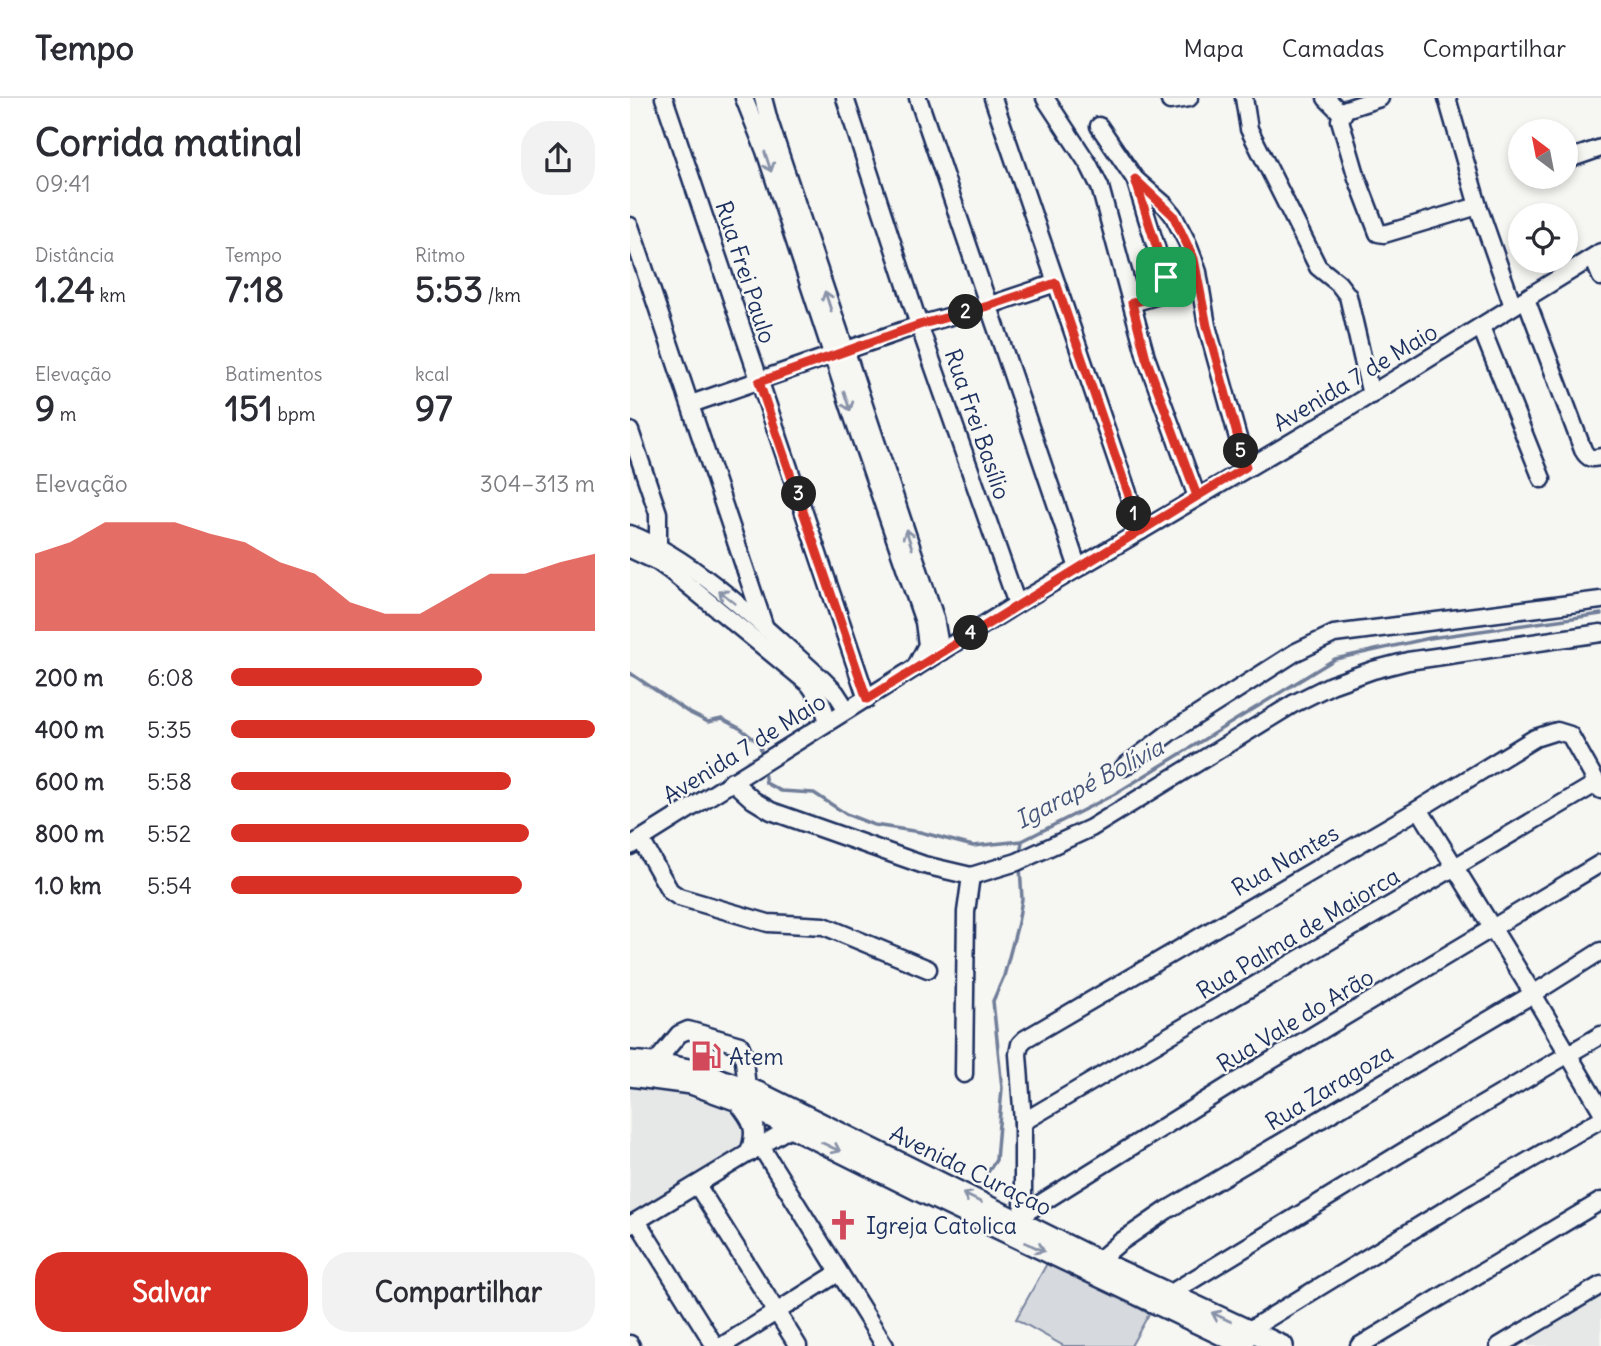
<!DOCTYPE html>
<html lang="pt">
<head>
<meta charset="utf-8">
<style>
  :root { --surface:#fff; --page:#f2f2f3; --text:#2b2b33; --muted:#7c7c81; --line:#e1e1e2; --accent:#d93025 }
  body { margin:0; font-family:Delius,sans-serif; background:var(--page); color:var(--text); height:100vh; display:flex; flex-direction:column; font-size:26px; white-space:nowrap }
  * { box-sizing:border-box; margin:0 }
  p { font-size:23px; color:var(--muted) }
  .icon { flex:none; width:38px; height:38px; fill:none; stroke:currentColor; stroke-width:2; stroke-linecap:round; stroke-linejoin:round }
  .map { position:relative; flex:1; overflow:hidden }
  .panel { display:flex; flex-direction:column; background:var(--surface); width:630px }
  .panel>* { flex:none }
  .needle { width:46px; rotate:328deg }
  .tools { position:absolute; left:878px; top:21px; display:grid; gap:14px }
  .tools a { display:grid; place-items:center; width:70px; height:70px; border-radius:50%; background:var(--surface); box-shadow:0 4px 10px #0003; font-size:35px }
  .pin { position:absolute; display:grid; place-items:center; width:60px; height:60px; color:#fff; margin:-30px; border-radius:14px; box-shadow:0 4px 10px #0006 }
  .km { position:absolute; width:35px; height:35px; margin:-18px; border-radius:50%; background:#222; color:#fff; font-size:19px; line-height:35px; text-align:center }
  .round { display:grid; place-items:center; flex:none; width:74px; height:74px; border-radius:28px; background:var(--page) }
  .summary { display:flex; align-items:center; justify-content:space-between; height:119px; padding:0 35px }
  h1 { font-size:38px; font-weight:700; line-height:52px }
  .stats { display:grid; grid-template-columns:repeat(3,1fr); gap:10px; height:119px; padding:7px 35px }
  .stats div { display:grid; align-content:center }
  .stats b { font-size:35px; font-weight:700 }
  .stats small { font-size:19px; font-weight:400 }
  .stats p { font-size:19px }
  .chart { height:196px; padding:14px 35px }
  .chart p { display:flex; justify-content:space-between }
  .chart svg { width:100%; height:126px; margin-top:7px; fill:var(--accent); opacity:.7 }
  .cta { display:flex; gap:14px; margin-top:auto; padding:14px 35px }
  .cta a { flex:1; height:80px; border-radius:28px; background:var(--accent); color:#fff; font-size:28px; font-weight:700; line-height:80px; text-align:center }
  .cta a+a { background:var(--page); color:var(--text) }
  ul { padding:0 35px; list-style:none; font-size:23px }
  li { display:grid; grid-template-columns:112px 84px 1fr; align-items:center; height:52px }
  li i { height:18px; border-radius:9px; background:var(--accent) }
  header { display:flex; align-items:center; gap:42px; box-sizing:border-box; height:98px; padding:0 35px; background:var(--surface); border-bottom:2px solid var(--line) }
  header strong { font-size:33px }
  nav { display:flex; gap:38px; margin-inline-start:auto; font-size:24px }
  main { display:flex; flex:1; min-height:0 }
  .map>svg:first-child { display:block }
  .built { fill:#e6e7e7 }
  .green { fill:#d6d9dd; stroke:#78849e; stroke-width:2 }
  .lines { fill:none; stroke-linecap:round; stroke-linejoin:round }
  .stream { stroke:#717e99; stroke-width:3.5 }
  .minor-casing { stroke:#1b2f5e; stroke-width:21 }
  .major-casing { stroke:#1b2f5e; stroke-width:24 }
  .minor { stroke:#f6f6f2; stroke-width:16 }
  .major { stroke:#f6f6f2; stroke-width:19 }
  .oneway { stroke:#8892a8 }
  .route-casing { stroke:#fff; stroke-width:14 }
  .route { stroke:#d93025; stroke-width:9 }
  .labels { text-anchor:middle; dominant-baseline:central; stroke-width:5; stroke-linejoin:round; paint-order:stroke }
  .street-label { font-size:23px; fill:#1b2f5e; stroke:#f6f6f2 }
  .poi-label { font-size:23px; fill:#1b2f5e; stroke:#f6f6f2; text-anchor:start }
  .water-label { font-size:24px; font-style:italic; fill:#46567b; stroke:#f6f6f2 }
</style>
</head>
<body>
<header>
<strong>Tempo</strong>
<nav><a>Mapa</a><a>Camadas</a><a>Compartilhar</a></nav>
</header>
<main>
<section class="panel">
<div class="summary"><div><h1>Corrida matinal</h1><p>09:41</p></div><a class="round"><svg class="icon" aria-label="share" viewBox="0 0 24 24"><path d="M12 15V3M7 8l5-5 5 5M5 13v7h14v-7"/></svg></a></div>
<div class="stats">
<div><p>Distância</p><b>1.24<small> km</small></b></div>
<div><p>Tempo</p><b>7:18</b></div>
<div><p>Ritmo</p><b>5:53<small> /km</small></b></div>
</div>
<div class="stats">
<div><p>Elevação</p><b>9<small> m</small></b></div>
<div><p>Batimentos</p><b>151<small> bpm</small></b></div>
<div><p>kcal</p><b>97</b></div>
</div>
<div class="chart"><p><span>Elevação</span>304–313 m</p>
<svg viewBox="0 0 160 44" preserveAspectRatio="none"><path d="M0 44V17L10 13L20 6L30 6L40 6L50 10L60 13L70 20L80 24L90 34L100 38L110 38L120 31L130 24L140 24L150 20L160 17V44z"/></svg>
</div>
<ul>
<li><b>200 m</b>6:08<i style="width:69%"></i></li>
<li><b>400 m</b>5:35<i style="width:100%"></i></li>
<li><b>600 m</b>5:58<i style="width:77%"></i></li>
<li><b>800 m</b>5:52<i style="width:82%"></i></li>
<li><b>1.0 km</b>5:54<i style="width:80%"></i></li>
</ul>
<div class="cta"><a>Salvar</a><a>Compartilhar</a></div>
</section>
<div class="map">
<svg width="971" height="1248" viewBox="0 0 971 1248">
  <rect width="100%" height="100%" fill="#f6f6f2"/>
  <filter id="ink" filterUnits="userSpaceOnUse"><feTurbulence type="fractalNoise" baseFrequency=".0143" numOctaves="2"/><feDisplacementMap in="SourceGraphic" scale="14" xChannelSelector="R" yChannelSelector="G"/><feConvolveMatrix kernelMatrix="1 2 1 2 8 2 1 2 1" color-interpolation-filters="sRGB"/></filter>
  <g filter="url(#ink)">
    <g class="built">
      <polygon points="0,984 70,997 103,1009 119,1042 0,1118"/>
      <polygon points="971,1199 971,1248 899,1248 894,1243"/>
    </g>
    <polygon class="green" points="420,1160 519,1216 501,1248 434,1248 386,1221"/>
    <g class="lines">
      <g class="stream">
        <polyline points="0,575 58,614 78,624 92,621 111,631 130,646 132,661"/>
        <polyline points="133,669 136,685 151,693 184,695 216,716 244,727 290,734 343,748 392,743 485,696 705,561 800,540 971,516"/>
        <polyline points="390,758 392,743"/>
        <polyline points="356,1077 366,1062 372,990 363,903 374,878 388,825 392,801 390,769"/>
      </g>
      <g class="minor-casing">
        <g id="minor">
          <polyline points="34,0 237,601"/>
          <polyline points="114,0 135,53 222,316 294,524 297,547 285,570"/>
          <polyline points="133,0 139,23 305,520 311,554"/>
          <polyline points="215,0 289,227 387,506"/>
          <polyline points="288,0 448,470"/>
          <polyline points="363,0 511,433"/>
          <polyline points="415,0 459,67 470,89 516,259 567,399"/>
          <polyline points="614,0 619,31 688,169 708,185 718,198 741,297"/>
          <polyline points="696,0 712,16"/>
          <polyline points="750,0 716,11 710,22 727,80 748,135 754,136 848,108"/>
          <polyline points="817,0 848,108 883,208"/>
          <polyline points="540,3 559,0"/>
          <polyline points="469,28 505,81 535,107 543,117 557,144 568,174 577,228 616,369"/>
          <polyline points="936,62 971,50"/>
          <polyline points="0,128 135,530"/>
          <polyline points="963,160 971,179"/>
          <path d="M 896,201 L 953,352 C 958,361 961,361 971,359"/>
          <polyline points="502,205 526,198 534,193 537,185 505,81"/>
          <polyline points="851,229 912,381"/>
          <polyline points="61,306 289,227 357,208 426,185"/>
          <polyline points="0,333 28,415 28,454"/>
          <path d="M 0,436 C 66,461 138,533 192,581 L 206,595 L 217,612"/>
          <polyline points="0,451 28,464 42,474 179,586 191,603 198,623"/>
          <polyline points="494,669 539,635 666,554 704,536 971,502"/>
          <polyline points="102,683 123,702 141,713 294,767 341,778 387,764 461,730 663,606 701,587 743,572 778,563 971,535"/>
          <polyline points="789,711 903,896 971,1012"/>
          <polyline points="11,742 40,793 49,799 138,825 194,828 298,871"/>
          <polyline points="0,748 387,506 704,319 971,154"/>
          <polyline points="25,965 49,936 58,932 110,947 113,954 117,989"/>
          <polyline points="334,976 336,814 341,778"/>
          <polyline points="393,1024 967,685"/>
          <polyline points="130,1047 255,1248"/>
          <polyline points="67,1087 168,1248"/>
          <polyline points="393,1116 393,1024 388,956 390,946 395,941 789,711 905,640 927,633 940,637 971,692"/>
          <polyline points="387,1120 602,986 971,765"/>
          <polyline points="7,1123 85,1248"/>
          <polyline points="0,1127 160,1030"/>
          <polyline points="462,1168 489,1145 537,1112 903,896 971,853"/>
          <polyline points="541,1195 794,1041 971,937"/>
          <polyline points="619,1232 838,1098 971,1021"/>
          <polyline points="0,1246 1,1248"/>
          <polyline points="92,1248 208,1175"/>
          <polyline points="729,1248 971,1103"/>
          <polyline points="869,1248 971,1187"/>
        </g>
      </g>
      <g class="major-casing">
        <g id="major">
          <polyline points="0,963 33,966 64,972 128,994 467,1162 653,1248"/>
          <polyline points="0,978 61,986 108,1003 293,1095 615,1248"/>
          <path d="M 109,1004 C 123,1022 129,1030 121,1053"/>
        </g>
      </g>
      <use href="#minor" class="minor"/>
      <use href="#major" class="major"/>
    </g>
    <defs><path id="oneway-shaft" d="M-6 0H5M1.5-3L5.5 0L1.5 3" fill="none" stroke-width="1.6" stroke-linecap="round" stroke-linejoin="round" transform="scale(1.75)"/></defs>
    <g class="oneway">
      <use href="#oneway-shaft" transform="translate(138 64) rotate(72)"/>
      <use href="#oneway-shaft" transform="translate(198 203) rotate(-108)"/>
      <use href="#oneway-shaft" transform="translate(217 303) rotate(72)"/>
      <use href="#oneway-shaft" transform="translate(279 441) rotate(-108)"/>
      <use href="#oneway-shaft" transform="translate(97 499) rotate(-141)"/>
      <use href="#oneway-shaft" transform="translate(201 1049) rotate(26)"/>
      <use href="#oneway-shaft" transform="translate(342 1100) rotate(-154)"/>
      <use href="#oneway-shaft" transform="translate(405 1149) rotate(25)"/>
      <use href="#oneway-shaft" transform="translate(591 1219) rotate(-155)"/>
    </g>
  </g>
  <g class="lines" filter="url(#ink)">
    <g class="route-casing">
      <path id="route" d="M 536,179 C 538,200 518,200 502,205 L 516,260 L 567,398 L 511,433 L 426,185 L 358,208 L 289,227 L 129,284 L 237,601 C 363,522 489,445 616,369 L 577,228 L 564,161 L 543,117 L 505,81 L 536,179"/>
    </g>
    <use href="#route" class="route"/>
  </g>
  <defs>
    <g id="fuel-bare" transform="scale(2.415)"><path d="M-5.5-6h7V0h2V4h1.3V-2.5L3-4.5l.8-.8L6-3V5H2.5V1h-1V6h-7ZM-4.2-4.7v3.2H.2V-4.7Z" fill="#d1495b" stroke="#f6f6f2" stroke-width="2.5" paint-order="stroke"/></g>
    <g id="church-bare" transform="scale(2.415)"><path d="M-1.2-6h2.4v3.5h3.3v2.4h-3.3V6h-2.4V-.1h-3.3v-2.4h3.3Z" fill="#d1495b" stroke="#f6f6f2" stroke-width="2.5" paint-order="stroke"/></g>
  </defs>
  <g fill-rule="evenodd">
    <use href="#fuel-bare" x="76" y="958"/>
    <use href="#church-bare" x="213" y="1127"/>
  </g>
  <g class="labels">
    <g class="street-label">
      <text transform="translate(116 174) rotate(72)">Rua Frei Paulo</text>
      <text transform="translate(725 279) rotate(-31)">Avenida 7 de Maio</text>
      <text transform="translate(348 326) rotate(71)">Rua Frei Basílio</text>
      <text transform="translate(114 650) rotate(-32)">Avenida 7 de Maio</text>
      <text transform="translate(655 762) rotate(-30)">Rua Nantes</text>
      <text transform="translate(668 835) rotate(-31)">Rua Palma de Maiorca</text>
      <text transform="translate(665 922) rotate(-31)">Rua Vale do Arão</text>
      <text transform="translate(699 989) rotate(-31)">Rua Zaragoza</text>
      <text transform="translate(341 1072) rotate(26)">Avenida Curaçao</text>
    </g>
    <g class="poi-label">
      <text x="99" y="958">Atem</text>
      <text x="236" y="1127">Igreja Catolica</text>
    </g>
    <g class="water-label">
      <text transform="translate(459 685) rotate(-28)">Igarapé Bolívia</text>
    </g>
  </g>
</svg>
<div class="tools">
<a><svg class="needle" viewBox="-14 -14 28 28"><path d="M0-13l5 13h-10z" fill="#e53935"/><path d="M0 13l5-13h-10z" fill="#7c7c81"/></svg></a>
<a><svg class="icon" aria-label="locate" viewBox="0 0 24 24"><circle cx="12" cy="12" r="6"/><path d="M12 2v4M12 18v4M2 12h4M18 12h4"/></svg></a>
</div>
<div class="pin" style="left:536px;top:179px;background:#1e9e55"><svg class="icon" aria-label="arrive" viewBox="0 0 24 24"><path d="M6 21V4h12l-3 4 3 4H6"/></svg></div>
<b class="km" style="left:504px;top:416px">1</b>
<b class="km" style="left:336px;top:214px">2</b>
<b class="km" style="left:169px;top:396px">3</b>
<b class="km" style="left:341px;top:535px">4</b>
<b class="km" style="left:611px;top:353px">5</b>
</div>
</main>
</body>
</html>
